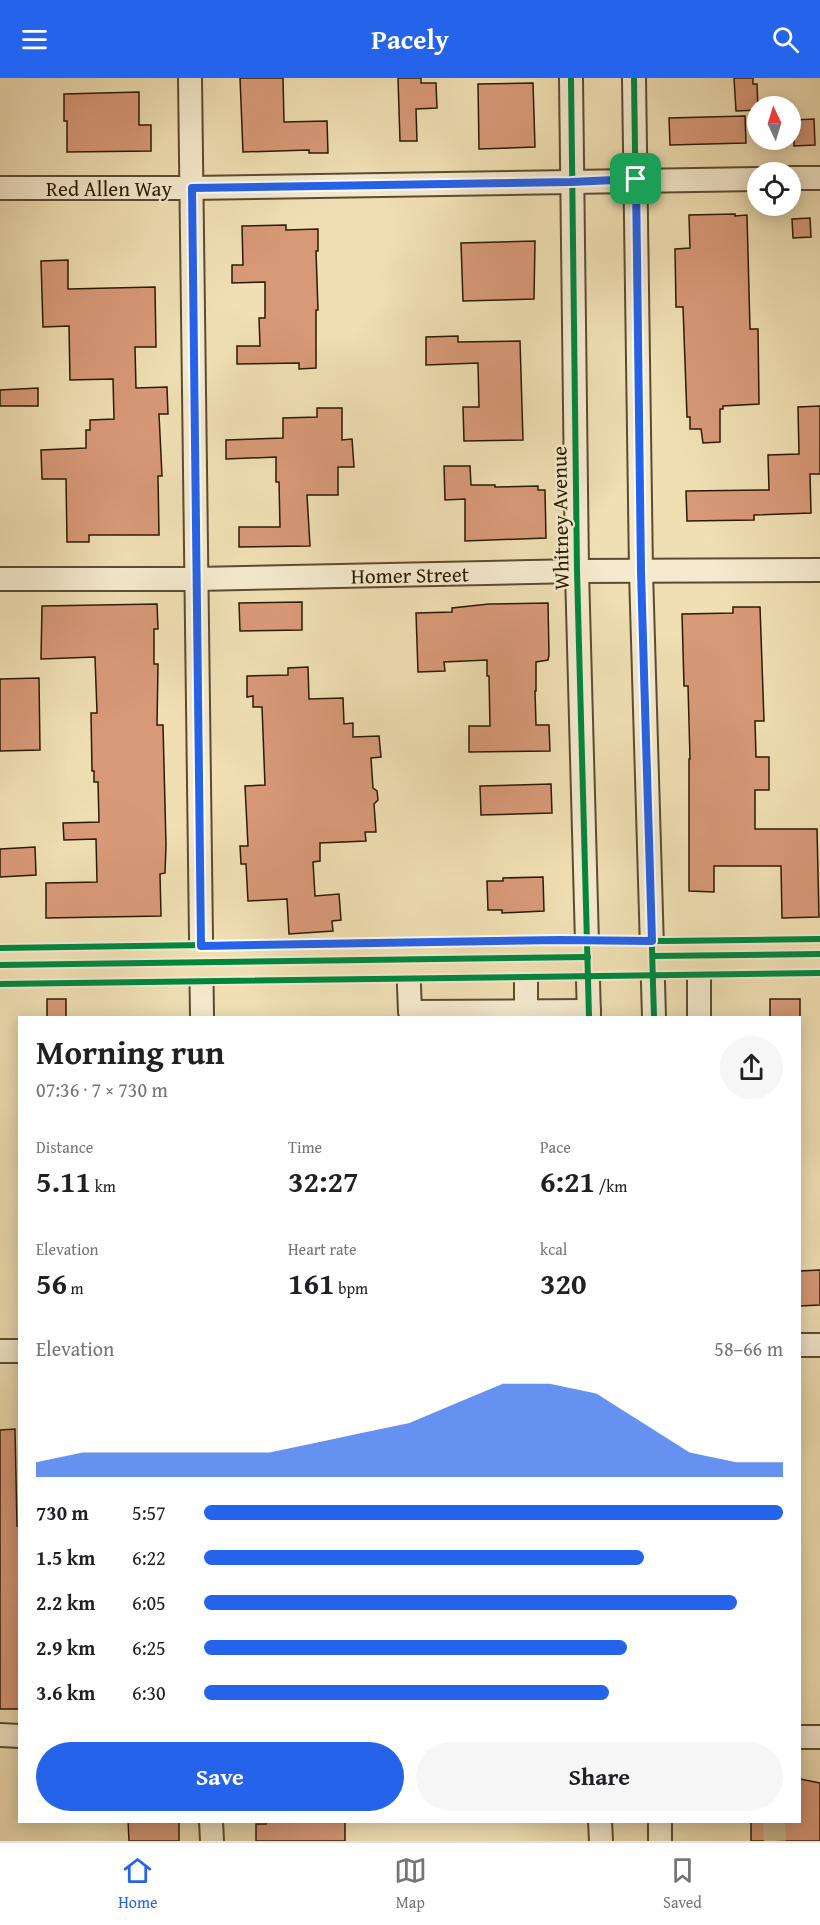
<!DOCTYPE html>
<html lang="en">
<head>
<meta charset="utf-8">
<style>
  :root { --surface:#fff; --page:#f6f6f6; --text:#202124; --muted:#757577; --line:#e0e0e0; --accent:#2563eb }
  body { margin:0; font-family:"Gentium Book Plus",serif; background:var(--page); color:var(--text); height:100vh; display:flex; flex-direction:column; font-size:22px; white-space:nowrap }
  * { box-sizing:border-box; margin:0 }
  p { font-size:20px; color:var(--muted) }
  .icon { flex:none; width:33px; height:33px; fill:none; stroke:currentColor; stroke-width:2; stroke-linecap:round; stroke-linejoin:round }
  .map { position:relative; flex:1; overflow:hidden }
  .details { position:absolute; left:18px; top:938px; width:783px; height:807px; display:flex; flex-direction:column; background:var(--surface); border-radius:0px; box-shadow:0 3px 15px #0003 }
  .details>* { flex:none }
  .needle { width:39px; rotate:356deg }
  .fabs { position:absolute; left:747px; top:18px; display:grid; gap:12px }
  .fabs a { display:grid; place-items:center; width:54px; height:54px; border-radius:50%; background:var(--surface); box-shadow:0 3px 15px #0003; font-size:30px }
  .pin { position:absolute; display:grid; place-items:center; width:51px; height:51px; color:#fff; margin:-26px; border-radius:12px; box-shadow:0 3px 9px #0006 }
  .round { display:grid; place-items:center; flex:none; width:63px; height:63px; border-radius:32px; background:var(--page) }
  .headline { display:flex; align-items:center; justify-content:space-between; height:102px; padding:0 18px }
  h1 { font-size:33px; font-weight:600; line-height:45px }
  .metrics { display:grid; grid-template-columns:repeat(3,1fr); gap:9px; height:102px; padding:6px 18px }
  .metrics div { display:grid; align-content:center }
  .metrics b { font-size:30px; font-weight:600 }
  .metrics small { font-size:16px; font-weight:400 }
  .metrics p { font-size:16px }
  .chart { height:168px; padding:12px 18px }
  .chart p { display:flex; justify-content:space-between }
  .chart svg { width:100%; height:108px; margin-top:6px; fill:var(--accent); opacity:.7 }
  .primary-button { display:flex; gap:12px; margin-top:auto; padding:12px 18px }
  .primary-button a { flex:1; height:69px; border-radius:36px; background:var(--accent); color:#fff; font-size:24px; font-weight:600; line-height:69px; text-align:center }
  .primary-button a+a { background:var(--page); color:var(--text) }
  ul { padding:0 18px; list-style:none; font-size:20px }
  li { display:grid; grid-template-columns:96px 72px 1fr; align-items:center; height:45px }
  li i { height:15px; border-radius:8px; background:var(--accent) }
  header { display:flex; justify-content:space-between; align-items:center; height:78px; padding:0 18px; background:var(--accent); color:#fff; font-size:27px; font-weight:600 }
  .dock { display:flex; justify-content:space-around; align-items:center; height:84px; border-top:2px solid var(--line); background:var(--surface); font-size:16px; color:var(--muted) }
  .dock a { display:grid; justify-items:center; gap:3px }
  .dock .selected { color:var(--accent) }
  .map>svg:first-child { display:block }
  .building { fill:#d89978; stroke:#2b1b03; stroke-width:1.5 }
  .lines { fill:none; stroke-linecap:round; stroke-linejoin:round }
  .minor-tunnel { stroke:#c8b890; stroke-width:22; stroke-dasharray:22 11; stroke-linecap:butt }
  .minor-casing { stroke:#5c4c2f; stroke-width:26 }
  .major-casing { stroke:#2b1b03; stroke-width:33 }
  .minor { stroke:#f5eace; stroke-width:22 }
  .major { stroke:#efdfb3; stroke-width:30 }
  .cycleway-casing { stroke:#f5eace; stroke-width:10 }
  .cycleway { stroke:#00873e; stroke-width:6 }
  .route-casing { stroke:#fff; stroke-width:12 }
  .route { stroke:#2563eb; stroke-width:8 }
  .labels { text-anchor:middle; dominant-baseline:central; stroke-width:4.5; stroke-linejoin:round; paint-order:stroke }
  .street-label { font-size:21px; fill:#2b1b03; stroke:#f5eace }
</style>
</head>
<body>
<header><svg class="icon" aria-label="menu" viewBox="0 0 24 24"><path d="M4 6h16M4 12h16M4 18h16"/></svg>Pacely<svg class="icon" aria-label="search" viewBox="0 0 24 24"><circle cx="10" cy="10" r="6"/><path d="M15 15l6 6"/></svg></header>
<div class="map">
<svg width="820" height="1763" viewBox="0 0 820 1763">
  <rect width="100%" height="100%" fill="#efdfb3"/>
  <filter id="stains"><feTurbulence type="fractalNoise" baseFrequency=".00333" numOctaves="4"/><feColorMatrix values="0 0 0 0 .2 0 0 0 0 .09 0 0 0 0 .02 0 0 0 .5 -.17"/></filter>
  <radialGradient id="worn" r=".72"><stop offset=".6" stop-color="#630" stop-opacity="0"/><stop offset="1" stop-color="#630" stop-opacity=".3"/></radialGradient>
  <g class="building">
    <polygon points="240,0 283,0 284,44 327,43 328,75 309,75 309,72 243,74"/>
    <polygon points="398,0 421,0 421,5 436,5 437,30 416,31 417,63 400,63"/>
    <polygon points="734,0 753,0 753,6 757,6 758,32 736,33"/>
    <polygon points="533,5 535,69 479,71 478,6"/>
    <polygon points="139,14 139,47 151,47 151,73 67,74 67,43 64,43 64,16"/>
    <polygon points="745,38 746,65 670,67 669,40"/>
    <polygon points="814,41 815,67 794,68 794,42"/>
    <polygon points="735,136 735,138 747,137 750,251 758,251 759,326 723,328 723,331 720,331 720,364 703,365 701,351 690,351 690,339 687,339 683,229 676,229 675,171 690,170 689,137"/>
    <polygon points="810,140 811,159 793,160 792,141"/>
    <polygon points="286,147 286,152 318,151 318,173 316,173 318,232 316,232 316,290 299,291 299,285 237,286 237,268 260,268 259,240 265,240 265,204 232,205 232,187 243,187 242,148"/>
    <polygon points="535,163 534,221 463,223 461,165"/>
    <polygon points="68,182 68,211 155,209 156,269 135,269 136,310 167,309 168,336 159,336 162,398 158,398 159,457 89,457 89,464 67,464 66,401 42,401 41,372 86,370 86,352 90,352 90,342 114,341 113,301 70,302 69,248 43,249 41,183"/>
    <polygon points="458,258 458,264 520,263 523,362 464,363 463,329 479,329 478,285 426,287 426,259"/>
    <polygon points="38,310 38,328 0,328 0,312"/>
    <polygon points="820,328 820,396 810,396 811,435 754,437 754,442 687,443 686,413 769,412 768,377 799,376 798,329"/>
    <polygon points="317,330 342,330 342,362 352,361 354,389 338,389 338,417 307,417 310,468 239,469 239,449 280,449 279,404 276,404 276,379 226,381 226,362 283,360 283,340 317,339"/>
    <polygon points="444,388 470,388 471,407 495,407 495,409 538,408 538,412 545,412 546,460 465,463 465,421 445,422"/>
    <polygon points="302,524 302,552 240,553 239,525"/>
    <polygon points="548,525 549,577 548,582 536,584 536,613 535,613 536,647 549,647 550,673 469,674 469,648 490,648 489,598 487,598 487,582 444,584 445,593 418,594 416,535 452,534 452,530 489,526"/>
    <polygon points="157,526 158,551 154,551 154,586 158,586 157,647 163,647 166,767 165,795 160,796 161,838 46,840 46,805 97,804 96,761 64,762 63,745 99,744 98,704 94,704 94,693 92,693 91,635 97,635 95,579 41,581 42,528"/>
    <polygon points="733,529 760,529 764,643 755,643 756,679 769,679 769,712 755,712 755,751 817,751 819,839 782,840 781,788 714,788 714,814 689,813 689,681 690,681 688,608 684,608 682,536 733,535"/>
    <polygon points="308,589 309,621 343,620 344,646 353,645 353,659 379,658 381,679 371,680 373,710 377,713 378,722 374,726 376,754 365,754 366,763 320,765 320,783 313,784 315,818 339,816 341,842 332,843 333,853 289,856 287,821 248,823 246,786 241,786 240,768 248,768 245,708 265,707 262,629 253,629 253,618 247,619 247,598 288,597 288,590"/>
    <polygon points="39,600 40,672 0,673 0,601"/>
    <polygon points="551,706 552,735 481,737 480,708"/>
    <polygon points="35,769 36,797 0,799 0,771"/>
    <polygon points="543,799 544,833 502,835 502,832 488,832 487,803 503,803 503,800"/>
    <rect x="47" y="921" width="19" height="18"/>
    <rect x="770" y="921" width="30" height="18"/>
    <polygon points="820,1192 820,1227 800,1228 800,1193"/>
    <polygon points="15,1351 17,1448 20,1448 20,1631 0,1631 0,1352"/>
    <polygon points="800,1701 820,1705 820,1763 751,1763 751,1743 800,1743"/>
    <polygon points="128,1743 179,1743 179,1763 129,1763"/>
    <polygon points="266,1743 345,1743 345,1763 256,1763 256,1746 266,1746"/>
  </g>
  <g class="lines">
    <polyline class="minor-tunnel" points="774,1743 775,1763"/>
    <g class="minor-casing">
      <g id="minor">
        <polyline points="190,0 202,939"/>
        <polyline points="571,0 577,493 589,939"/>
        <polyline points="634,0 641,494 654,939"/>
        <polyline points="790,100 820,100"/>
        <polyline points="0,110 192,110 758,101"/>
        <polyline points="0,501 196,501 577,493 820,492"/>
        <polyline points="526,880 526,939"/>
        <polyline points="408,882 410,934 589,933"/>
        <polyline points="699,939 699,878"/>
        <polyline points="800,1267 820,1267"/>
        <polyline points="0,1273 20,1273"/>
        <polyline points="0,1657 20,1658"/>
        <polyline points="800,1659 820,1659"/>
        <polyline points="211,1743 212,1763"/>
        <polyline points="600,1743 601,1763"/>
        <polyline points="660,1743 660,1763"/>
      </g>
    </g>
    <g class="major-casing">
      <polyline id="major" points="0,887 820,876"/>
    </g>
    <use href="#minor" class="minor"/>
    <use href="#major" class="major"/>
    <g class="cycleway-casing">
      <g id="cycleway">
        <polyline points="571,0 577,493 589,939"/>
        <polyline points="634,0 641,494 654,939"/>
        <polyline points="0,870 560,862 666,863 820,861"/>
        <polyline points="653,878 820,876"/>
        <polyline points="0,887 588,879"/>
        <polyline points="0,906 820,895"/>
      </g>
    </g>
    <use href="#cycleway" class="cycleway"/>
  </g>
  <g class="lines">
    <g class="route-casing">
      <polygon id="route" points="636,101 641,494 652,863 560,862 201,868 192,110 571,104"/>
    </g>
    <use href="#route" class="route"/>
  </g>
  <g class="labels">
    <g class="street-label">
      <text x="109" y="110">Red Allen Way</text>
      <text transform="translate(560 440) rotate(-91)">Whitney Avenue</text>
      <text transform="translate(410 497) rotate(-1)">Homer Street</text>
    </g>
  </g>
  <rect width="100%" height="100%" filter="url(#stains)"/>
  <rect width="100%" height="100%" fill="url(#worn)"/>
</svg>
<div class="fabs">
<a><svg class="needle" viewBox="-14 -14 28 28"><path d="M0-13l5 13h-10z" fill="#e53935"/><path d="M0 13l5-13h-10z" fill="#757577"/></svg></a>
<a><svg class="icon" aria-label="locate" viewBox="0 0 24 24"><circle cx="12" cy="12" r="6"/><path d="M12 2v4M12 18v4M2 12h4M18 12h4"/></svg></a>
</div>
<div class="pin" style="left:636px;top:101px;background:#1e9e55"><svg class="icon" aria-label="arrive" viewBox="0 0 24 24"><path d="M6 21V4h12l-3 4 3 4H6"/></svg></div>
<section class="details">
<div class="headline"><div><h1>Morning run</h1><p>07:36 · 7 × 730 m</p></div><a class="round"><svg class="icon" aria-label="share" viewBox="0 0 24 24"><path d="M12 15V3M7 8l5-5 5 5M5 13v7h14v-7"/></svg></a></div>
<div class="metrics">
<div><p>Distance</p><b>5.11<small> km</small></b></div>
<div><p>Time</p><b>32:27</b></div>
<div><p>Pace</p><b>6:21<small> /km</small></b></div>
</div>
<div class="metrics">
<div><p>Elevation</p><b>56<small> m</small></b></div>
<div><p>Heart rate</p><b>161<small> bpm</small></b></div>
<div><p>kcal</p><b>320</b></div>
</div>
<div class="chart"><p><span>Elevation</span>58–66 m</p>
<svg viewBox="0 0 160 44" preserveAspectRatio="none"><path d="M0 44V38L10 34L20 34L30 34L40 34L50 34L60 30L70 26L80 22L90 14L100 6L110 6L120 10L130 22L140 34L150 38L160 38V44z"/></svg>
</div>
<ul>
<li><b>730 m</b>5:57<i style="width:100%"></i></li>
<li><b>1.5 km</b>6:22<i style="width:76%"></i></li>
<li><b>2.2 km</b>6:05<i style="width:92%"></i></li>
<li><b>2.9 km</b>6:25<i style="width:73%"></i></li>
<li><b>3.6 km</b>6:30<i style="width:70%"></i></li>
</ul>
<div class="primary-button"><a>Save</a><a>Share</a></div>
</section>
</div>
<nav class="dock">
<a class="selected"><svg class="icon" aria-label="home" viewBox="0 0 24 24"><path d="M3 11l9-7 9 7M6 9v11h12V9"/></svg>Home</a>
<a><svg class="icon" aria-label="map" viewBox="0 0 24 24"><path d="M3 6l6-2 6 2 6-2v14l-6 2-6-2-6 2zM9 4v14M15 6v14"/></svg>Map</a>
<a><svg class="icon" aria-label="saved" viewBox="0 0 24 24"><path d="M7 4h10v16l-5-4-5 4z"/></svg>Saved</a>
</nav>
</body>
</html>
